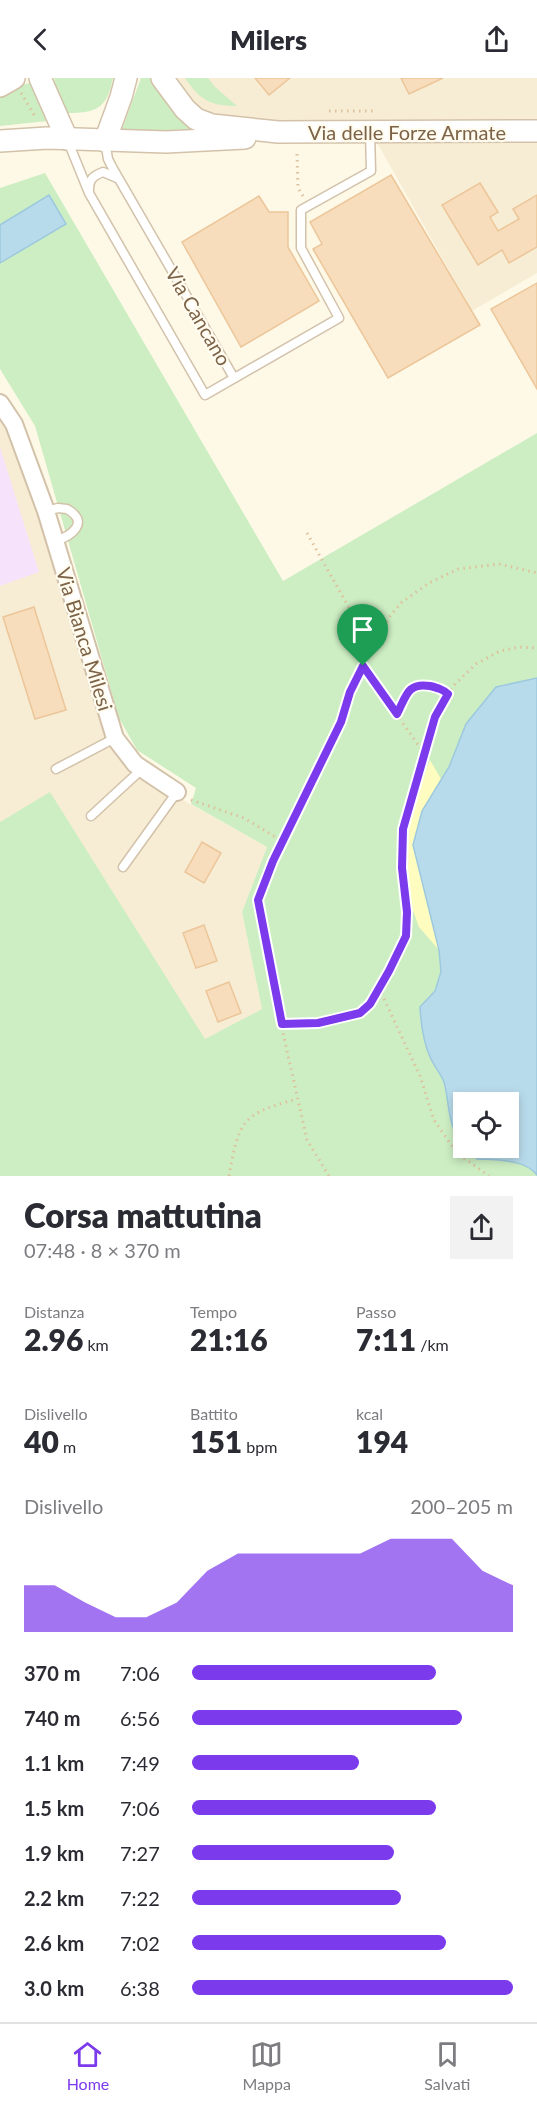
<!DOCTYPE html>
<html lang="it">
<head>
<meta charset="utf-8">
<style>
  :root { --surface:#fff; --page:#f2f2f3; --text:#2b2b33; --muted:#7c7c81; --line:#e1e1e2; --accent:#7c3aed }
  body { margin:0; font-family:Lato,sans-serif; background:var(--page); color:var(--text); height:100vh; display:flex; flex-direction:column; font-size:22px; white-space:nowrap }
  * { box-sizing:border-box; margin:0 }
  p { font-size:20px; color:var(--muted) }
  .icon { flex:none; width:33px; height:33px; fill:none; stroke:currentColor; stroke-width:2; stroke-linecap:round; stroke-linejoin:round }
  .map { position:relative; height:1098px; overflow:hidden }
  .sheet { display:flex; flex-direction:column; background:var(--surface); flex:1 }
  .sheet>* { flex:none }
  .fabs { position:absolute; left:453px; top:1014px; display:grid; gap:12px }
  .fabs a { display:grid; place-items:center; width:66px; height:66px; border-radius:0px; background:var(--surface); box-shadow:0 3px 9px #0003; font-size:30px }
  .pin { position:absolute; display:grid; place-items:center; width:51px; height:51px; color:#fff; margin:-62px -26px; border-radius:50% 50% 50% 0; rotate:-45deg; box-shadow:0 0 6px #0007 }
  .pin .icon { rotate:45deg }
  .round { display:grid; place-items:center; flex:none; width:63px; height:63px; border-radius:0px; background:var(--page) }
  .headline { display:flex; align-items:center; justify-content:space-between; height:102px; padding:0 24px }
  h1 { font-size:33px; font-weight:800; line-height:45px }
  .metrics { display:grid; grid-template-columns:repeat(3,1fr); gap:9px; height:102px; padding:6px 24px }
  .metrics div { display:grid; align-content:center }
  .metrics b { font-size:30px; font-weight:800 }
  .metrics small { font-size:16px; font-weight:400 }
  .metrics p { font-size:16px }
  .chart { height:168px; padding:12px 24px }
  .chart p { display:flex; justify-content:space-between }
  .chart svg { width:100%; height:108px; margin-top:6px; fill:var(--accent); opacity:.7 }
  ul { padding:0 24px; list-style:none; font-size:20px }
  li { display:grid; grid-template-columns:96px 72px 1fr; align-items:center; height:45px }
  li i { height:15px; border-radius:8px; background:var(--accent) }
  header { display:flex; justify-content:space-between; align-items:center; height:78px; padding:0 24px; background:var(--surface); font-size:27px; font-weight:800 }
  .tab-bar { display:flex; justify-content:space-around; align-items:center; height:84px; border-top:2px solid var(--line); background:var(--surface); font-size:16px; color:var(--muted) }
  .tab-bar a { display:grid; justify-items:center; gap:3px }
  .tab-bar .selected { color:var(--accent) }
  .map>svg:first-child { display:block }
  .residential { fill:#f7edd4 }
  .education { fill:#f6e3fb }
  .green { fill:#cdeec3; fill-rule:evenodd }
  .sand { fill:#fffcc0 }
  .water { fill:#b8dbeb; stroke:#9dc9de; stroke-width:1.5 }
  .building { fill:#f7ddbb; stroke:#ecc69a; stroke-width:1.5 }
  .lines { fill:none; stroke-linecap:round; stroke-linejoin:round }
  .service-casing { stroke:#d3c2aa; stroke-width:11 }
  .minor-casing { stroke:#d3c2aa; stroke-width:20 }
  .tertiary-casing { stroke:#d3c2aa; stroke-width:24 }
  .path { stroke:#ddc19d; stroke-width:3; stroke-dasharray:1.5 4.5; stroke-linecap:butt }
  .service { stroke:#fff; stroke-width:8 }
  .minor { stroke:#fff; stroke-width:16 }
  .tertiary { stroke:#fff; stroke-width:21 }
  .route-casing { stroke:#fff; stroke-width:12 }
  .route { stroke:#7c3aed; stroke-width:8 }
  .labels { text-anchor:middle; dominant-baseline:central; stroke-width:4.5; stroke-linejoin:round; paint-order:stroke }
  .street-label { font-size:20px; fill:#7c6347; stroke:#fffbef }
</style>
</head>
<body>
<header><svg class="icon" aria-label="back" viewBox="0 0 24 24"><path d="M15 5l-7 7 7 7"/></svg>Milers<svg class="icon" aria-label="share" viewBox="0 0 24 24"><path d="M12 15V3M7 8l5-5 5 5M5 13v7h14v-7"/></svg></header>
<div class="map">
<svg width="537" height="1098" viewBox="0 0 537 1098">
  <rect width="100%" height="100%" fill="#fef9e7"/>
  <g class="residential">
    <polygon points="170,0 537,0 537,44 267,46 209,36 192,26"/>
    <polygon points="537,53 537,195 472,233 372,56"/>
    <polygon points="0,337 11,354 108,656 151,704 267,769 242,834 262,931 205,962 50,715 0,744"/>
  </g>
  <polygon class="education" points="0,369 39,494 0,508"/>
  <g class="green">
    <path d="M 54,0 L 113,0 C 107,30 97,35 68,35 L 60,27 Z"/>
    <polygon points="141,0 152,0 167,22 194,51 121,54"/>
    <path d="M 185,0 L 208,0 L 215,9 L 237,28 C 210,28 200,22 185,0 Z"/>
    <polygon points="34,4 48,43 0,48 0,20 22,7"/>
    <path d="M 45,95 L 283,503 L 537,355 L 537,1098 L 0,1098 L 0,744 L 50,714 L 205,961 L 262,931 L 242,834 L 267,769 L 191,726 L 196,710 L 137,672 L 119,640 L 35,348 L 0,291 L 0,110 ZM 464,1024 L 508,1024 L 508,1070 L 464,1070 Z"/>
  </g>
  <polygon class="sand" points="430,682 441,701 422,733 413,767 439,872 419,849 410,824 405,771 412,728"/>
  <g class="water">
    <polygon points="49,117 66,146 0,185 0,147"/>
    <path d="M 537,600 L 537,1097 C 525,1081 496,1082 477,1081 L 467,1070 L 508,1070 L 508,1024 L 464,1024 L 463,1066 C 447,1049 450,1026 444,1004 C 441,996 434,988 430,979 C 423,963 421,947 420,929 L 435,913 L 441,894 L 439,872 L 413,767 L 422,733 L 449,689 L 466,646 L 496,609 Z"/>
  </g>
  <g class="building">
    <polygon points="255,0 290,0 269,17"/>
    <polygon points="401,0 443,0 409,16"/>
    <polygon points="391,97 480,247 388,300 313,171 322,166 310,144"/>
    <polygon points="480,105 498,134 490,139 498,153 519,141 513,131 537,117 537,169 509,185 502,172 478,187 442,127"/>
    <polygon points="259,118 269,134 288,134 288,169 319,223 241,269 182,164"/>
    <polygon points="537,205 537,311 491,231"/>
    <polygon points="34,529 66,632 35,641 3,539"/>
    <polygon points="202,764 221,775 204,805 185,794"/>
    <polygon points="204,847 217,883 196,890 183,855"/>
    <polygon points="229,904 241,935 218,944 206,913"/>
  </g>
  <g class="lines">
    <g class="service-casing">
      <g id="service">
        <polyline points="67,61 89,115 205,317 339,240 301,170 301,132 371,93 370,54"/>
        <polyline points="105,63 108,81 112,89 234,300"/>
        <path d="M 89,112 C 89,101 93,98 103,94 L 117,100"/>
        <path d="M 46,433 L 58,430 L 67,431 C 90,444 72,458 55,463"/>
        <polyline points="56,691 115,660"/>
        <polyline points="91,738 142,691"/>
        <polyline points="123,789 177,714"/>
      </g>
    </g>
    <g class="minor-casing">
      <polyline id="minor" points="0,325 14,346 46,433 115,660 135,686 177,714"/>
    </g>
    <g class="tertiary-casing">
      <g id="tertiary">
        <polyline points="40,0 67,61"/>
        <polyline points="162,0 185,31 196,41 212,47 278,54 537,53"/>
        <polyline points="0,8 14,0"/>
        <polyline points="0,63 47,60 166,64 245,60"/>
        <polyline points="105,63 121,19 126,0"/>
      </g>
    </g>
    <g class="path">
      <polyline points="21,15 36,40"/>
      <polyline points="329,33 375,33"/>
      <polyline points="297,76 298,110 303,118"/>
      <polyline points="307,455 353,537 357,552 363,588 425,677"/>
      <path d="M 397,636 C 406,619 407,604 430,608 C 438,610 442,611 448,616"/>
      <polyline points="191,722 244,740 282,763"/>
      <polyline points="379,910 420,998 434,1042 457,1075 489,1098"/>
      <polyline points="281,946 318,945 360,935 370,926 406,858 407,834 402,790 403,751 435,639 452,609 476,586 500,573 519,569 537,570"/>
      <path d="M 229,1098 C 239,1043 241,1036 297,1021"/>
      <polyline points="329,1098 307,1062 281,946 258,822 267,796 341,644 350,614 363,588 390,538 402,524 429,505 458,491 499,486 537,495"/>
    </g>
    <use href="#service" class="service"/>
    <use href="#minor" class="minor"/>
    <use href="#tertiary" class="tertiary"/>
  </g>
  <g class="lines">
    <g class="route-casing">
      <path id="route" d="M 363,588 L 397,636 C 406,619 407,604 430,608 C 438,610 442,611 448,616 L 435,639 L 403,751 L 402,790 L 407,834 L 406,858 L 389,893 L 370,926 L 360,935 L 318,945 L 282,946 L 258,822 L 273,783 L 341,644 L 350,614 Z"/>
    </g>
    <use href="#route" class="route"/>
  </g>
  <g class="labels">
    <g class="street-label">
      <text x="407" y="54">Via delle Forze Armate</text>
      <text transform="translate(199 238) rotate(60)">Via Cancano</text>
      <text transform="translate(85 561) rotate(73)">Via Bianca Milesi</text>
    </g>
  </g>
</svg>
<div class="fabs">
<a><svg class="icon" aria-label="locate" viewBox="0 0 24 24"><circle cx="12" cy="12" r="6"/><path d="M12 2v4M12 18v4M2 12h4M18 12h4"/></svg></a>
</div>
<div class="pin" style="left:363px;top:588px;background:#1e9e55"><svg class="icon" aria-label="arrive" viewBox="0 0 24 24"><path d="M6 21V4h12l-3 4 3 4H6"/></svg></div>
</div>
<section class="sheet">
<div class="headline"><div><h1>Corsa mattutina</h1><p>07:48 · 8 × 370 m</p></div><a class="round"><svg class="icon" aria-label="share" viewBox="0 0 24 24"><path d="M12 15V3M7 8l5-5 5 5M5 13v7h14v-7"/></svg></a></div>
<div class="metrics">
<div><p>Distanza</p><b>2.96<small> km</small></b></div>
<div><p>Tempo</p><b>21:16</b></div>
<div><p>Passo</p><b>7:11<small> /km</small></b></div>
</div>
<div class="metrics">
<div><p>Dislivello</p><b>40<small> m</small></b></div>
<div><p>Battito</p><b>151<small> bpm</small></b></div>
<div><p>kcal</p><b>194</b></div>
</div>
<div class="chart"><p><span>Dislivello</span>200–205 m</p>
<svg viewBox="0 0 160 44" preserveAspectRatio="none"><path d="M0 44V25L10 25L20 32L30 38L40 38L50 32L60 19L70 12L80 12L90 12L100 12L110 12L120 6L130 6L140 6L150 19L160 25V44z"/></svg>
</div>
<ul>
<li><b>370 m</b>7:06<i style="width:76%"></i></li>
<li><b>740 m</b>6:56<i style="width:84%"></i></li>
<li><b>1.1 km</b>7:49<i style="width:52%"></i></li>
<li><b>1.5 km</b>7:06<i style="width:76%"></i></li>
<li><b>1.9 km</b>7:27<i style="width:63%"></i></li>
<li><b>2.2 km</b>7:22<i style="width:65%"></i></li>
<li><b>2.6 km</b>7:02<i style="width:79%"></i></li>
<li><b>3.0 km</b>6:38<i style="width:100%"></i></li>
</ul>
</section>
<nav class="tab-bar">
<a class="selected"><svg class="icon" aria-label="home" viewBox="0 0 24 24"><path d="M3 11l9-7 9 7M6 9v11h12V9"/></svg>Home</a>
<a><svg class="icon" aria-label="map" viewBox="0 0 24 24"><path d="M3 6l6-2 6 2 6-2v14l-6 2-6-2-6 2zM9 4v14M15 6v14"/></svg>Mappa</a>
<a><svg class="icon" aria-label="saved" viewBox="0 0 24 24"><path d="M7 4h10v16l-5-4-5 4z"/></svg>Salvati</a>
</nav>
</body>
</html>
